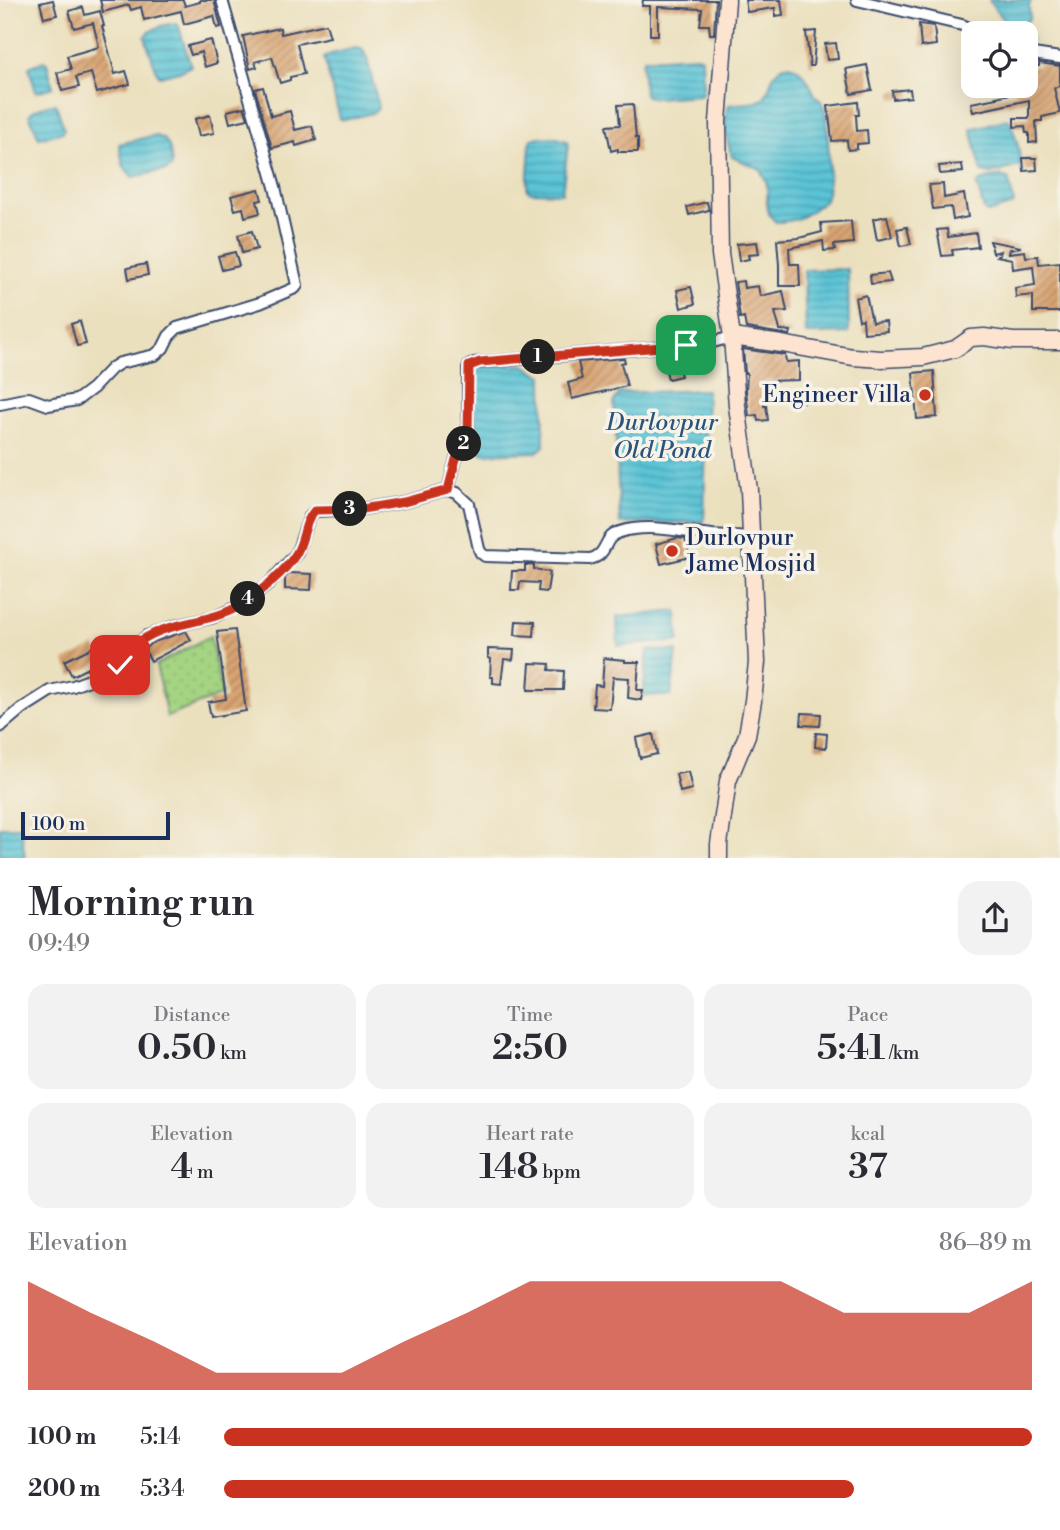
<!DOCTYPE html>
<html lang="en">
<head>
<meta charset="utf-8">
<style>
  :root { --surface:#fff; --page:#f2f2f3; --text:#2b2b33; --muted:#7c7c81; --accent:#c8321e }
  body { margin:0; font-family:"Libre Bodoni",serif; background:var(--page); color:var(--text); height:100vh; display:flex; flex-direction:column; font-size:26px; white-space:nowrap }
  * { box-sizing:border-box; margin:0 }
  p { font-size:23px; color:var(--muted) }
  .icon { flex:none; width:38px; height:38px; fill:none; stroke:currentColor; stroke-width:2; stroke-linecap:round; stroke-linejoin:round }
  .map { position:relative; height:858px; overflow:hidden }
  .details { display:flex; flex-direction:column; background:var(--surface); flex:1 }
  .details>* { flex:none }
  .fabs { position:absolute; left:961px; top:21px; display:grid; gap:14px }
  .fabs a { display:grid; place-items:center; width:77px; height:77px; border-radius:14px; background:var(--surface); box-shadow:0 7px 28px #0002; font-size:35px }
  .scale { position:absolute; left:21px; bottom:18px; width:149px; box-sizing:border-box; padding-left:7px; border:4px solid #1b2f5e; border-top:0; font-size:19px; line-height:24px; white-space:nowrap; color:#1b2f5e; -webkit-text-stroke:5px #f7f3e8; paint-order:stroke }
  .pin { position:absolute; display:grid; place-items:center; width:60px; height:60px; color:#fff; margin:-30px; border-radius:14px; box-shadow:0 4px 10px #0006 }
  .km { position:absolute; width:35px; height:35px; margin:-18px; border-radius:50%; background:#222; color:#fff; font-size:19px; line-height:35px; text-align:center }
  .round { display:grid; place-items:center; flex:none; width:74px; height:74px; border-radius:21px; background:var(--page) }
  .head { display:flex; align-items:center; justify-content:space-between; height:119px; padding:0 28px }
  h1 { font-size:38px; font-weight:600; line-height:52px }
  .stats { display:grid; grid-template-columns:repeat(3,1fr); gap:10px; height:119px; padding:7px 28px }
  .stats div { display:grid; align-content:center; border-radius:18px; background:var(--page); text-align:center }
  .stats b { font-size:35px; font-weight:600 }
  .stats small { font-size:19px; font-weight:400 }
  .stats p { font-size:19px }
  .chart { height:196px; padding:14px 28px }
  .chart p { display:flex; justify-content:space-between }
  .chart svg { width:100%; height:126px; margin-top:7px; fill:var(--accent); opacity:.7 }
  ul { padding:0 28px; list-style:none; font-size:23px }
  li { display:grid; grid-template-columns:112px 84px 1fr; align-items:center; height:52px }
  li i { height:18px; border-radius:9px; background:var(--accent) }
  .map>svg:first-child { display:block }
  .park { fill:url(#park-dots); stroke:#608270; stroke-width:2 }
  .water { fill:url(#water-rules); stroke:#3b7a9a; stroke-width:2 }
  .building { fill:url(#building-hatch) }
  .lines { fill:none; stroke-linecap:round; stroke-linejoin:round }
  .street-casing { stroke:#3a4a6c; stroke-width:14 }
  .secondary-casing { stroke:#3a4a6c; stroke-width:19 }
  .street { stroke:#fff; stroke-width:10 }
  .secondary { stroke:#fde4d1; stroke-width:16 }
  .route-casing { stroke:#fff; stroke-width:14 }
  .route { stroke:#c8321e; stroke-width:9 }
  .poi-dot { fill:#c8321e; stroke:#f7f3e8; stroke-width:2.5 }
  .labels { text-anchor:middle; dominant-baseline:central; stroke-width:7; stroke-linejoin:round; paint-order:stroke }
  .poi-label { font-size:23px; fill:#1b2f5e; stroke:#f7f3e8; text-anchor:end }
  .water-label { font-size:24px; font-style:italic; fill:#2b547c; stroke:#f7f3e8 }
</style>
</head>
<body>
<div class="map">
<svg width="1060" height="858" viewBox="0 0 1060 858">
  <defs>
    <pattern id="park-dots" width="8" height="8" patternUnits="userSpaceOnUse" patternTransform="scale(1.75)"><rect width="8" height="8" fill="#a5d482"/><path d="M2 2h.1M6 6h.1" fill="none" stroke="#8db673" stroke-width="1.8" stroke-linecap="round"/></pattern>
    <pattern id="water-rules" width="6" height="5" patternUnits="userSpaceOnUse" patternTransform="scale(1.75)"><rect width="6" height="5" fill="#5bc4d6"/><path d="M0 2.5h6" fill="none" stroke="#4aa0b1"/></pattern>
    <pattern id="building-hatch" width="6" height="6" patternUnits="userSpaceOnUse" patternTransform="scale(1.75)"><rect width="6" height="6" fill="#d9a472"/><path d="M-1 1l2-2M0 6l6-6M5 7l2-2" fill="none" stroke="#af8661"/></pattern>
  </defs>
  <rect width="100%" height="100%" fill="#f7f3e8"/>
  <filter id="ink" filterUnits="userSpaceOnUse"><feTurbulence type="fractalNoise" baseFrequency=".0143" numOctaves="2"/><feDisplacementMap in="SourceGraphic" scale="14" xChannelSelector="R" yChannelSelector="G"/><feConvolveMatrix kernelMatrix="1 2 1 2 8 2 1 2 1" color-interpolation-filters="sRGB"/></filter>
  <filter id="wash" filterUnits="userSpaceOnUse"><feTurbulence type="fractalNoise" baseFrequency=".00686" numOctaves="4" result="noise"/><feDisplacementMap in="SourceGraphic" scale="28" xChannelSelector="R" yChannelSelector="G"/><feGaussianBlur stdDeviation="1.57" result="paint"/><feColorMatrix in="noise" values="0 0 0 0 0 0 0 0 0 0 0 0 0 0 0 0 0 1.4 0 .05"/><feComposite in="paint" operator="in"/></filter>
  <g filter="url(#wash)">
    <rect width="100%" height="100%" fill="#ebe0be"/>
    <polygon class="park" points="210,636 222,695 167,717 156,665"/>
    <g class="water">
      <path d="M 989,0 L 1031,0 L 1029,7 L 1030,18 L 1024,25 L 1031,39 L 1026,37 L 1026,33 C 1023,33 1021,34 1019,33 C 1012,31 993,7 989,0 Z"/>
      <path d="M 176,23 L 178,24 L 191,66 L 183,70 L 160,76 L 157,73 L 145,37 C 151,27 165,25 176,23 Z"/>
      <polygon points="356,48 362,49 367,58 378,104 378,109 372,113 345,120 340,119 324,58 331,54"/>
      <polygon points="697,56 702,58 703,92 701,95 654,98 646,96 644,92 642,63 644,59"/>
      <polygon points="43,61 47,63 53,87 36,92 29,67"/>
      <path d="M 787,65 C 803,66 809,83 815,95 C 817,98 821,100 822,103 C 829,114 832,190 824,201 C 822,203 819,205 816,207 C 803,218 793,222 776,222 C 762,210 769,201 767,185 C 766,179 762,174 760,169 L 732,157 C 727,141 721,120 729,105 C 738,102 751,105 759,101 C 774,93 766,72 787,65 Z"/>
      <path d="M 55,104 L 57,107 L 64,129 L 63,132 L 39,138 L 29,115 C 34,108 47,104 55,104 Z"/>
      <path d="M 1007,119 L 1010,121 C 1015,135 1021,151 1020,166 L 990,174 L 982,172 L 971,129 Z"/>
      <path d="M 152,136 C 170,136 171,150 172,166 L 167,170 L 132,177 L 123,165 L 119,144 Z"/>
      <polygon points="539,137 557,138 567,141 568,145 562,193 531,192 527,190 530,144 532,139"/>
      <path d="M 1000,176 L 1008,178 L 1014,202 L 1013,205 L 987,213 L 984,210 L 977,185 C 982,178 993,178 1000,176 Z"/>
      <polygon points="848,269 849,333 806,334 804,270"/>
      <polygon points="524,365 543,376 544,446 537,452 484,454 477,450 472,369 479,366"/>
      <polygon points="707,390 704,522 620,524 614,401 620,393"/>
      <polygon points="677,611 679,641 618,646 617,617"/>
      <polygon points="648,650 677,651 671,696 643,695"/>
      <polygon points="0,827 21,827 25,858 0,858"/>
    </g>
    <g id="blocks">
      <g class="building">
        <polygon points="53,0 57,15 44,18 40,3"/>
        <polygon points="100,0 183,0 185,6 200,2 200,0 214,0 221,27 217,28 214,16 184,24 181,11 144,20 141,7 131,10 129,5 103,12"/>
        <polygon points="643,0 716,0 714,34 710,34 709,25 700,25 702,9 658,7 658,35 650,35 650,6 642,6"/>
        <polygon points="745,0 781,0 783,15 775,16 775,8 747,12"/>
        <polygon points="83,7 85,15 100,11 104,26 102,26 115,74 126,71 130,84 97,93 91,73 76,77 79,87 62,91 57,73 71,69 67,56 99,47 93,23 74,28 69,11"/>
        <polygon points="326,24 330,37 297,44 304,74 290,77 290,80 280,83 272,57 255,62 257,67 250,69 243,36 280,28 281,34"/>
        <polygon points="919,24 934,26 936,45 921,47"/>
        <polygon points="816,31 813,66 810,66 806,32"/>
        <polygon points="211,40 217,63 205,67 201,52 191,55 188,46"/>
        <polygon points="836,43 838,59 827,60 825,44"/>
        <polygon points="1039,63 1060,66 1060,86 1054,88 1060,113 1042,117 1042,121 1036,121 1037,142 1029,143 1029,133 1026,133 1025,126 1014,127 1014,118 1029,118 1029,100 973,112 971,103 997,98 996,97 1015,93 1015,87 1026,87 1026,67 1039,66"/>
        <polygon points="867,65 872,90 851,94 846,69"/>
        <polygon points="263,87 271,116 290,111 295,130 312,126 316,140 296,146 295,142 272,148 255,89"/>
        <polygon points="910,89 911,97 893,99 892,91"/>
        <polygon points="858,102 859,115 856,115 857,131 867,130 868,143 857,144 857,149 848,150 847,140 832,141 828,106"/>
        <polygon points="633,104 636,138 638,138 638,152 618,152 618,149 611,151 606,126 620,125 618,105"/>
        <polygon points="244,107 248,119 230,123 227,111"/>
        <polygon points="210,115 214,133 199,136 195,119"/>
        <polygon points="1023,158 1036,158 1037,170 1024,171"/>
        <polygon points="962,164 963,172 940,174 939,166"/>
        <polygon points="943,184 944,198 964,194 968,217 953,220 951,207 933,209 929,185"/>
        <polygon points="259,189 262,200 257,201 260,213 245,217 243,208 235,210 231,196"/>
        <polygon points="707,202 709,210 689,215 687,207"/>
        <polygon points="887,216 892,237 877,240 873,219"/>
        <polygon points="851,221 853,243 834,245 835,250 824,251 823,241 789,248 790,264 799,264 800,286 779,286 779,265 777,240 799,238 822,232 821,223"/>
        <polygon points="907,227 911,244 901,246 897,229"/>
        <polygon points="947,229 948,237 976,233 978,247 952,250 953,255 942,256 937,230"/>
        <polygon points="252,231 257,249 242,253 238,235"/>
        <polygon points="990,241 1021,247 1010,249 1009,253 1025,251 1026,257 1038,256 1039,264 1060,262 1060,312 1033,312 1033,295 1016,297 1015,288 1035,285 1033,266 1013,269 1012,259 997,256 1000,254 1001,251 993,253"/>
        <polygon points="757,242 759,254 748,255 749,259 739,261 737,244"/>
        <polygon points="235,252 239,266 222,270 218,256"/>
        <polygon points="146,264 148,275 129,279 127,268"/>
        <polygon points="888,273 891,282 871,284 870,275"/>
        <polygon points="743,281 744,288 758,286 760,296 783,291 787,311 775,312 780,330 791,331 790,335 746,328 744,317 740,318 735,282"/>
        <polygon points="691,287 695,304 681,308 677,290"/>
        <polygon points="866,295 872,322 886,321 887,331 864,333 863,319 859,320 855,298"/>
        <polygon points="80,321 86,344 77,346 71,324"/>
        <polygon points="743,349 785,355 786,362 799,361 799,380 764,381 764,406 766,405 768,420 758,421 757,415 749,416 746,390 747,373 745,373"/>
        <polygon points="676,356 681,376 668,379 663,359"/>
        <polygon points="624,358 625,362 621,363 627,386 572,399 568,383 582,379 578,362"/>
        <polygon points="934,371 937,417 917,419 913,373"/>
        <polygon points="812,390 812,402 794,402 794,391"/>
        <polygon points="677,538 685,539 690,557 661,564 656,544"/>
        <polygon points="525,565 534,565 534,569 550,572 547,592 538,591 539,583 520,582 519,590 511,590 512,571 525,571"/>
        <polygon points="289,573 312,574 311,590 285,589 285,578"/>
        <polygon points="516,621 535,622 534,636 515,635"/>
        <polygon points="235,630 246,711 211,717 208,702 226,699 217,632"/>
        <polygon points="186,631 191,640 151,661 144,649 151,643"/>
        <polygon points="95,646 102,661 72,676 64,661"/>
        <polygon points="488,649 514,650 513,660 504,659 501,684 493,683 493,677 490,677 491,659 488,658"/>
        <polygon points="604,658 625,660 625,662 639,662 637,690 643,690 641,700 628,698 629,678 613,677 610,709 593,708 595,685 602,686"/>
        <polygon points="530,663 550,664 549,670 564,671 563,690 528,690"/>
        <polygon points="802,713 821,714 820,726 801,725"/>
        <polygon points="816,733 827,734 826,748 815,747"/>
        <polygon points="653,734 657,754 640,758 636,738"/>
        <polygon points="688,772 692,789 680,792 676,774"/>
      </g>
    </g>
  </g>
  <g filter="url(#ink)">
    <use href="#blocks" fill-opacity="0" stroke="#3a4a6c" stroke-width="2"/>
    <g class="lines">
      <g class="street-casing">
        <g id="street">
          <polyline points="857,0 962,25 980,33"/>
          <polyline points="1026,53 1060,58"/>
          <polyline points="0,404 29,398 48,405 77,400 93,388 112,368 120,363 155,355 163,348 169,336 177,328 260,303 295,288 297,285 275,187 222,0"/>
          <path d="M 448,490 L 457,493 L 469,504 L 479,549 L 481,553 L 485,556 L 590,559 C 610,554 601,538 620,532 C 649,523 683,532 712,535 C 725,536 737,536 750,537"/>
          <polyline points="0,727 20,710 50,691 73,686 108,673 120,665 131,649 147,636 174,626 215,617 243,604 269,584 297,553 305,529 310,516 315,511 362,509 404,502 448,490 456,459 468,434 468,369 469,366 474,363 709,343 732,337"/>
        </g>
      </g>
      <g class="secondary-casing">
        <g id="secondary">
          <polyline points="732,337 782,344 853,357 881,359 923,357 955,349 971,338 984,337 1013,341 1060,341"/>
          <polyline points="719,858 719,844 728,781 747,735 753,701 757,662 749,490 737,406 732,337 720,254 718,122 727,0"/>
        </g>
      </g>
      <use href="#street" class="street"/>
      <use href="#secondary" class="secondary"/>
    </g>
  </g>
  <g class="lines" filter="url(#ink)">
    <g class="route-casing">
      <path id="route" d="M 120,665 C 124,659 127,653 132,648 C 163,618 211,627 245,602 C 263,589 284,573 296,554 C 305,540 303,523 315,510 L 362,509 L 404,502 L 448,490 L 456,459 L 468,434 L 469,366 L 480,362 L 686,345"/>
    </g>
    <use href="#route" class="route"/>
  </g>
  <g class="poi-dot">
    <circle cx="925" cy="395" r="7"/>
    <circle cx="672" cy="551" r="7"/>
  </g>
  <g class="labels">
    <g class="poi-label">
      <text x="911" y="395">Engineer Villa</text>
      <text x="686" y="538" text-anchor="start">Durlovpur<tspan x="686" dy="26">Jame Mosjid</tspan></text>
    </g>
    <g class="water-label">
      <text x="662" y="423">Durlovpur<tspan x="662" dy="28">Old Pond</tspan></text>
    </g>
  </g>
</svg>
<div class="fabs">
<a><svg class="icon" aria-label="locate" viewBox="0 0 24 24"><circle cx="12" cy="12" r="6"/><path d="M12 2v4M12 18v4M2 12h4M18 12h4"/></svg></a>
</div>
<div class="scale">100 m</div>
<div class="pin" style="left:686px;top:345px;background:#1e9e55"><svg class="icon" aria-label="arrive" viewBox="0 0 24 24"><path d="M6 21V4h12l-3 4 3 4H6"/></svg></div>
<div class="pin" style="left:120px;top:665px;background:#d93025"><svg class="icon" aria-label="check" viewBox="0 0 24 24"><path d="M5 12l5 5 9-10"/></svg></div>
<b class="km" style="left:538px;top:357px">1</b>
<b class="km" style="left:464px;top:444px">2</b>
<b class="km" style="left:350px;top:509px">3</b>
<b class="km" style="left:248px;top:599px">4</b>
</div>
<section class="details">
<div class="head"><div><h1>Morning run</h1><p>09:49</p></div><a class="round"><svg class="icon" aria-label="share" viewBox="0 0 24 24"><path d="M12 15V3M7 8l5-5 5 5M5 13v7h14v-7"/></svg></a></div>
<div class="stats">
<div><p>Distance</p><b>0.50<small> km</small></b></div>
<div><p>Time</p><b>2:50</b></div>
<div><p>Pace</p><b>5:41<small> /km</small></b></div>
</div>
<div class="stats">
<div><p>Elevation</p><b>4<small> m</small></b></div>
<div><p>Heart rate</p><b>148<small> bpm</small></b></div>
<div><p>kcal</p><b>37</b></div>
</div>
<div class="chart"><p><span>Elevation</span>86–89 m</p>
<svg viewBox="0 0 160 44" preserveAspectRatio="none"><path d="M0 44V6L10 17L20 27L30 38L40 38L50 38L60 27L70 17L80 6L90 6L100 6L110 6L120 6L130 17L140 17L150 17L160 6V44z"/></svg>
</div>
<ul>
<li><b>100 m</b>5:14<i style="width:100%"></i></li>
<li><b>200 m</b>5:34<i style="width:78%"></i></li>
</ul>
</section>
</body>
</html>
